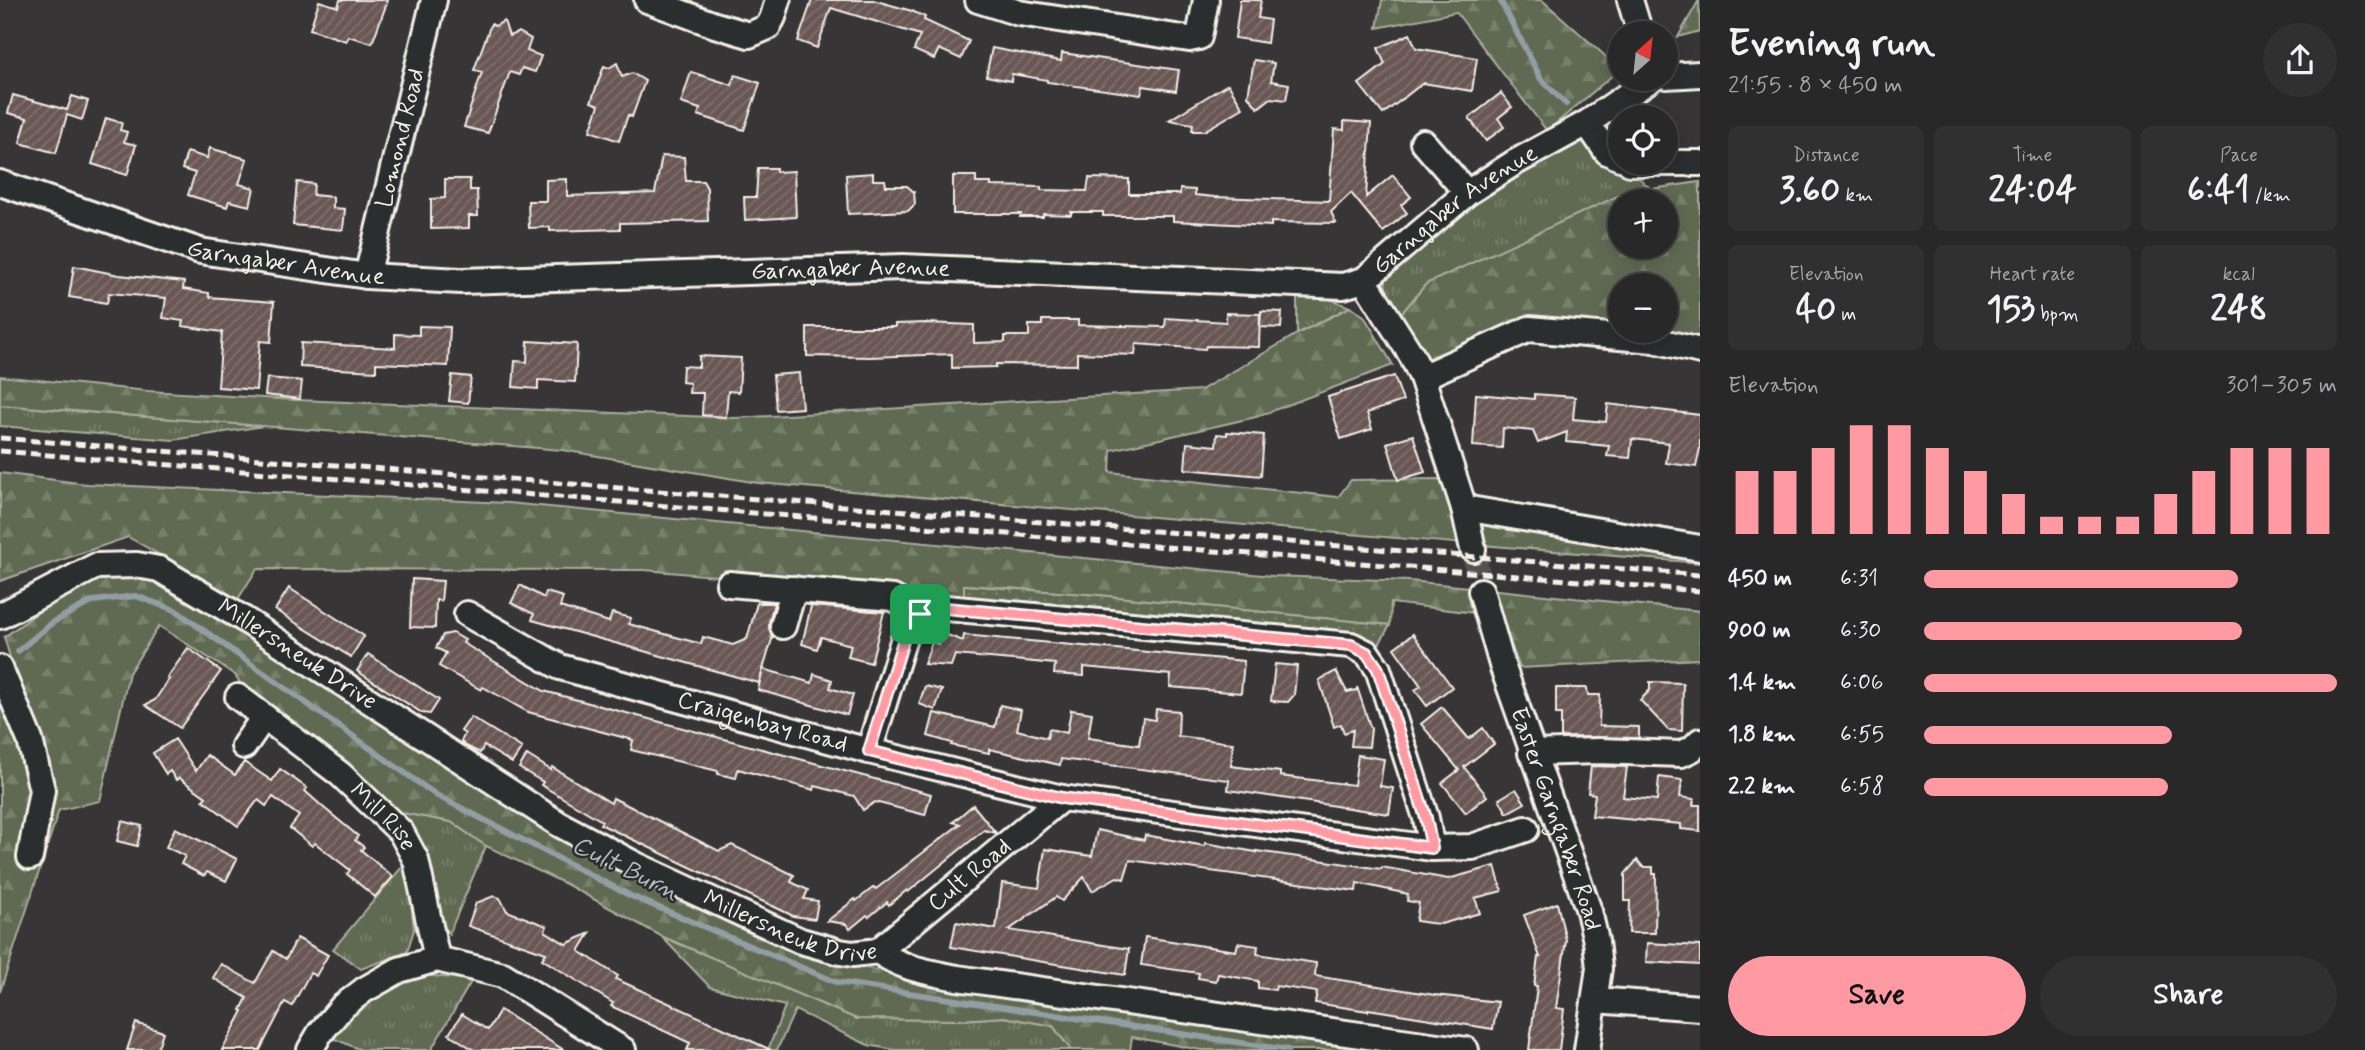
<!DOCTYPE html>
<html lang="en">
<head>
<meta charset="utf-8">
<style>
  :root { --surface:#292828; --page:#313030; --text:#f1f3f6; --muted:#a5a6a8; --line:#454445; --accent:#ff9aa2 }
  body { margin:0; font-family:Mynerve,sans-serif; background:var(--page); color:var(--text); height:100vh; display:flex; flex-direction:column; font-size:26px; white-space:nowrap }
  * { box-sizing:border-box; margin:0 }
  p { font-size:23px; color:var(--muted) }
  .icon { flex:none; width:38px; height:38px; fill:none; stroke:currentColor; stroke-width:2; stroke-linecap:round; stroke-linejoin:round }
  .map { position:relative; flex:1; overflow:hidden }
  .side { display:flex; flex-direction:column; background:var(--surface); width:665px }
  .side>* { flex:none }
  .needle { width:46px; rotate:27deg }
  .buttons { position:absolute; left:1608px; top:21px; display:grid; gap:14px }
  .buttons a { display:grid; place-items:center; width:70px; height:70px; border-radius:50%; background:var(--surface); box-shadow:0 4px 18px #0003,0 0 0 2px var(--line); font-size:35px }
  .pin { position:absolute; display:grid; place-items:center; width:60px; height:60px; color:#fff; margin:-30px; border-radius:14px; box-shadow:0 4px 10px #0006 }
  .round { display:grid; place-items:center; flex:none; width:74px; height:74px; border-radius:37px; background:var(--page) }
  .summary { display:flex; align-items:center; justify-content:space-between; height:119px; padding:0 28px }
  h1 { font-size:38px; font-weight:800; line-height:52px }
  .stats { display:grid; grid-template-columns:repeat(3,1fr); gap:10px; height:119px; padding:7px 28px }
  .stats div { display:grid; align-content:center; border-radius:10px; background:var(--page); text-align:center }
  .stats b { font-size:35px; font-weight:800 }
  .stats small { font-size:19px; font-weight:400 }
  .stats p { font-size:19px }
  .chart { height:196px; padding:14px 28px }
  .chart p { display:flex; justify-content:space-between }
  .chart svg { width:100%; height:126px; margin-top:7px; stroke:var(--accent); stroke-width:6 }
  .cta { display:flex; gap:14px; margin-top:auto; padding:14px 28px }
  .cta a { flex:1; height:80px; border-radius:42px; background:var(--accent); color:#111; font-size:28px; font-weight:800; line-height:80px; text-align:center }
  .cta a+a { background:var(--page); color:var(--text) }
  ul { padding:0 28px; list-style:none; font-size:23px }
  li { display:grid; grid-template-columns:112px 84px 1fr; align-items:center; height:52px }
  li i { height:18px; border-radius:9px; background:var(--accent) }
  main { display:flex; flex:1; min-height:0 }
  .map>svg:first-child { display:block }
  .grass { fill:url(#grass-tufts); stroke:#aaae9d; stroke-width:2 }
  .forest { fill:url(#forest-firs); stroke:#aaae9d; stroke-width:2; fill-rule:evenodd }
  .garden { fill:url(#garden-dots); stroke:#aaae9d; stroke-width:2 }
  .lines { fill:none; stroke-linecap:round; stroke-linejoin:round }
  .stream { stroke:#929ea3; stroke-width:6 }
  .building { fill:url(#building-hatch); stroke:#f4f1e8; stroke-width:2 }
  .minor-tunnel { stroke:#535151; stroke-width:24; stroke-dasharray:24 12; stroke-linecap:butt }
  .minor-casing { stroke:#f4f1e8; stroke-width:30 }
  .minor { stroke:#2a2d2e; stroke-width:24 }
  .rail { stroke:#f4f1e8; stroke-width:5; stroke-dasharray:10 5; stroke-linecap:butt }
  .route-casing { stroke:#fff; stroke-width:14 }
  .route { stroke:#ff9aa2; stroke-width:9 }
  .labels { text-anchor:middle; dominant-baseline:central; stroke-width:5; stroke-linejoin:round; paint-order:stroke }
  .street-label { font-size:24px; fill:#f4f1e8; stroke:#2a2d2e }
  .water-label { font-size:26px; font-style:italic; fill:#b3b9ba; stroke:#2a2d2e }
</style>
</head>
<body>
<main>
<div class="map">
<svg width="1700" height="1050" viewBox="0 0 1700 1050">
  <defs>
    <pattern id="grass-tufts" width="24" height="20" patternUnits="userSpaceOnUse" patternTransform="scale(1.75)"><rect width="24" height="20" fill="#606b52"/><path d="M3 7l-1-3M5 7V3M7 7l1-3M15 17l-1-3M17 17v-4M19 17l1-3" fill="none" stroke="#77816b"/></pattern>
    <pattern id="forest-firs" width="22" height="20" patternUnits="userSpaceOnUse" patternTransform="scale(1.75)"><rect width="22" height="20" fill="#606b52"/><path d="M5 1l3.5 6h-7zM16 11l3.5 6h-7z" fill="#77816b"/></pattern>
    <pattern id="garden-dots" width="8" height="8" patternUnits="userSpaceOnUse" patternTransform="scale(1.75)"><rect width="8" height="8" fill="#606b52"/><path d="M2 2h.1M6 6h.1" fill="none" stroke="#77816b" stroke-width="1.8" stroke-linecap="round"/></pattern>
    <pattern id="building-hatch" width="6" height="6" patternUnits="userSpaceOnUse" patternTransform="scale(1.75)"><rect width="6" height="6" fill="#695755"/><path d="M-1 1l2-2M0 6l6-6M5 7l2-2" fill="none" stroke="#7f706d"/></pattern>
  </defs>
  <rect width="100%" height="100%" fill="#373536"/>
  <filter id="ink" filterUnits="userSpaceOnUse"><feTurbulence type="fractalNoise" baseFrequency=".0143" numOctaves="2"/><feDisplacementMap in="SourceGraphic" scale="14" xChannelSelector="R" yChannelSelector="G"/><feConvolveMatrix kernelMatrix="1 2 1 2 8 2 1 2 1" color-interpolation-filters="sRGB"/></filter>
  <g filter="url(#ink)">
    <g class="grass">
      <path d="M 1591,133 L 1651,189 L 1631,190 L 1426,284 L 1401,314 C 1389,296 1380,290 1389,268 L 1470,197 Z"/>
      <polygon points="1297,296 1325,297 1350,307 1297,334"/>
      <polygon points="0,405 264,426 173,440 0,426"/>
      <polygon points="398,812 451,822 486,846 449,934 441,922 426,852"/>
      <polygon points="407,861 414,930 407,952 361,969 333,949"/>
      <polygon points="661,936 857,1019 961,1020 1004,1017 1053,1026 1071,1050 895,1050 868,1045 795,1010 777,1050 768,1050 785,1006 710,987"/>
      <polygon points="423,975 472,980 431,1050 361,1050 330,1037 368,996"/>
    </g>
    <g class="forest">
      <polygon points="1382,0 1542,0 1620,69 1547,131 1456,12 1377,28"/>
      <polygon points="1699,0 1700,31 1678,37"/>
      <path d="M 1700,182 L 1700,340 L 1666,331 L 1666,285 L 1620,285 L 1620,327 L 1525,322 L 1431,362 L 1401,314 L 1426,284 L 1631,190 L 1651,189 ZM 1620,201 L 1666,201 L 1666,247 L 1620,247 Z"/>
      <polygon points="1350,307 1364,316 1393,365 1256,417 1111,450 1110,472 1338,497 1351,480 1440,479 1449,507 1456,509 1465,544 758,483 562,450 0,405 0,376 148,391 298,400 736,418 1201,390 1297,334"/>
      <polygon points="0,473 87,484 508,503 1273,576 1410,581 1700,611 1700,659 1520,668 1500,616 1391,603 1390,625 1098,595 965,585 964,597 930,595 920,599 906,592 644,570 257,569 238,599 128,537 0,581"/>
      <polygon points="1471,512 1700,552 1700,563 1481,545"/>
      <polygon points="146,575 235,628 412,741 839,964 1404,1050 1201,1050 1132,1037 1130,1050 1071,1050 1053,1026 1004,1017 961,1020 857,1019 661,936 566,884 486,846 451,822 398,812 345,761 244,689 235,675 159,626 129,673 100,801 59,810 0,992 0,695 19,688 4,637 44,608 100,577"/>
    </g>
    <polygon class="garden" points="964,585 1098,595 1390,625 1378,646 1355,632 964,597"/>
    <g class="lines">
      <g class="stream">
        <polyline points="1500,0 1541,79 1566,104"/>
        <polyline points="18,651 53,622 93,601 136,596 175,610 436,795 631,896 836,982 1288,1050"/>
      </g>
    </g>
    <g class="building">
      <polygon points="340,0 388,0 372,43 348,36 346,41 310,29 319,1 338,7"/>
      <polygon points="812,0 873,0 912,11 925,17 924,20 969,41 961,59 939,49 934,59 914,50 920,35 831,8 817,48 798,41"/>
      <polygon points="1240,0 1261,0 1258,18 1270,20 1267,43 1235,38"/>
      <polygon points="504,21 509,36 519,32 531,39 527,51 541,56 535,72 522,68 519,75 510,72 488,133 464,127 482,72 474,70 491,24 495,26"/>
      <polygon points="1410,34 1416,48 1477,58 1472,91 1423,83 1383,114 1359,84 1385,64 1378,48"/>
      <polygon points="992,48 1061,61 1062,53 1179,70 1176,91 1143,86 1141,95 1047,82 1047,80 1012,74 1011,81 986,76"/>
      <polygon points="1254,60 1274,63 1271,81 1289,84 1286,100 1271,98 1258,108 1248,96"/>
      <polygon points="617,63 622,77 632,73 645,81 632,117 628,115 619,141 590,131 599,105 591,102 604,66 609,68"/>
      <polygon points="691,72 732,85 735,75 760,83 744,130 698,115 700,109 681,103"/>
      <polygon points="1228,84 1243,108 1204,131 1192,131 1193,124 1169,120"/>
      <polygon points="1501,93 1512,107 1498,118 1504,127 1486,141 1469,118"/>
      <polygon points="13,95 67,110 72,96 88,101 82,120 67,115 56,153 20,143 27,118 8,113"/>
      <polygon points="106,118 122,123 120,130 127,132 124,142 136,145 127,175 92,164"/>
      <polygon points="1344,121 1371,123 1366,197 1393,175 1411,197 1401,205 1407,213 1383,232 1351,193 1331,212 1336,223 1271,222 1271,226 1173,221 1173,216 1103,216 1103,212 1071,212 1071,215 1043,214 1043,217 1020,217 1021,214 953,214 953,176 976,176 976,183 991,183 991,186 1041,187 1041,190 1087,191 1089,178 1129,179 1129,194 1180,194 1180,189 1195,190 1195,195 1215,197 1329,201 1334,129 1344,130"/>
      <polygon points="210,148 247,159 239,184 254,188 250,206 229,201 227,207 188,195 195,173 182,169 187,152 207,158"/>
      <polygon points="662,156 684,157 686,181 703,181 707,188 708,221 620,223 620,229 550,231 550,227 529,228 528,201 546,201 546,180 567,179 567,196 655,193"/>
      <polygon points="758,168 776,168 776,172 794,171 796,217 745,220 744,197 756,197"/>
      <polygon points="873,173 873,180 885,180 886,186 907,186 914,192 915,204 908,211 848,214 846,175"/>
      <polygon points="445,179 470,179 470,190 477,190 478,216 469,216 469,228 431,229 431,199 445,198"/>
      <polygon points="297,182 314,184 313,195 333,197 333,208 345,209 343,230 293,225"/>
      <polygon points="74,266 119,275 184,282 183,289 209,293 209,297 274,302 271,342 260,341 256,390 218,387 222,332 182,326 183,321 163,318 166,298 109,293 107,303 69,297"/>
      <polygon points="1261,311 1282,312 1281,328 1260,327"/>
      <polygon points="1226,313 1260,314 1259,347 1206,346 1205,349 1136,344 1135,355 1077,353 1077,365 996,364 996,367 952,368 952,354 870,357 807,356 807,327 895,327 895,324 926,323 974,325 974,343 1005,342 1005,336 1029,336 1029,325 1042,325 1042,320 1078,320 1078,325 1165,327 1166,318 1226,322"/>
      <polygon points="419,326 450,327 448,366 376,363 376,371 300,367 301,343 395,348 395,334 419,335"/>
      <polygon points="528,341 577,344 575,382 538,380 538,389 513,387 515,361 527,362"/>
      <polygon points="699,356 741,358 739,392 728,391 726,417 702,415 703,393 689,393 690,383 682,382 683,366 699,367"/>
      <polygon points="799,373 802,408 776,410 773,375"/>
      <polygon points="452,375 471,377 468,403 449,401"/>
      <polygon points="1394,376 1403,401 1367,413 1372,429 1341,439 1328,397"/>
      <polygon points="267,378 302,381 300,399 265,395"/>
      <polygon points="1476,394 1534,399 1534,394 1575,397 1573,419 1606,422 1608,404 1700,415 1700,448 1696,467 1666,463 1669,443 1632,439 1630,458 1607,456 1609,446 1566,442 1567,432 1538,443 1533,431 1503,428 1502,448 1473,446"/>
      <polygon points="1227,432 1264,435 1261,476 1185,469 1187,443 1216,446 1217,434 1227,435"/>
      <polygon points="1413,435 1425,472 1398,480 1387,443"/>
      <polygon points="412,579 443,581 441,601 436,600 435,628 410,627"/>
      <polygon points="520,585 544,598 546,592 563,597 560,607 609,622 612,613 631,618 629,624 701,644 703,637 733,645 747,639 757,603 774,603 769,622 772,639 759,683 532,620 534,614 511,603"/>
      <polygon points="289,588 364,636 351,657 275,610"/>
      <polygon points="811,606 884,612 871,663 848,657 851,645 821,637 817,649 802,644"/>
      <polygon points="453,633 465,640 463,643 544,691 931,794 925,815 875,802 863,810 854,796 815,786 814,790 738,769 736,778 718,774 718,771 631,750 633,740 528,712 483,687 481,690 439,666 446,653 436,648 443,635"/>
      <polygon points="942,633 963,641 964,635 1244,661 1241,693 1170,687 1171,675 1084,667 1084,676 1054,674 1055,664 1024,661 955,655 951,666 924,664 932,642 938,644"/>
      <polygon points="1413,634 1452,687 1427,706 1415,690 1421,686 1394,648"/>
      <polygon points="188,648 221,671 180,728 145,705 155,700 169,679 167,678"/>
      <polygon points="368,654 439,700 430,714 422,713 357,671"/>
      <polygon points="1275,664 1297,666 1294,695 1288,702 1271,701"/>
      <polygon points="763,669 812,683 814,674 832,680 830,688 853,695 847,715 758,690"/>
      <polygon points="1336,671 1347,692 1357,690 1357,687 1371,729 1369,747 1351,746 1353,730 1344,733 1341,724 1334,727 1319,680"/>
      <polygon points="1650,682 1683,683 1682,731 1668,730 1640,700 1650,690"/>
      <polygon points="925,686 942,690 935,710 919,704"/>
      <polygon points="1556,688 1587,688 1588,695 1600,695 1599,726 1639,727 1639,738 1561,737 1561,714 1556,714"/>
      <polygon points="1000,705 1021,710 1017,730 1047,738 1049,729 1067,733 1071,710 1092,713 1088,738 1139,745 1143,718 1155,720 1156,709 1179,711 1178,736 1233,743 1231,766 1280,772 1280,776 1354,785 1358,755 1384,759 1380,786 1393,788 1389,814 1228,790 1229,780 1061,759 1060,765 989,749 989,753 951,745 952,743 928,736 934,713 995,727"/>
      <polygon points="1442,707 1469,739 1483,728 1494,744 1464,767 1487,796 1466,813 1442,783 1459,770 1421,724"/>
      <polygon points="471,717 522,748 512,763 484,746 480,753 464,745 461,741 465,734 461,731"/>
      <polygon points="175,739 196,771 207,755 235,775 244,762 272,781 280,769 307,788 305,791 324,808 358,836 355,840 364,847 361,850 393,877 375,897 347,874 350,870 315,843 312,846 290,828 299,816 273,797 266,806 258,800 238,826 203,800 206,797 179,778 176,780 170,771 166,774 153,753"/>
      <polygon points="527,755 551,770 552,767 611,803 613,798 719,851 732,845 794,875 791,882 808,890 804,899 818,901 815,919 793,916 783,911 600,824 602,821 541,785 543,782 519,768"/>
      <polygon points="1591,766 1627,767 1623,797 1657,800 1659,777 1682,780 1680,797 1694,799 1693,805 1700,805 1700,831 1681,829 1681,824 1592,816 1595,794 1588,793"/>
      <polygon points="1516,789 1525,803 1507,813 1499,799"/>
      <polygon points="973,805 996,833 984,830 908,892 907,890 889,905 887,902 869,917 867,915 850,929 846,924 827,921 855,899 856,901 874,887 876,889 924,852 960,824 953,822"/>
      <polygon points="122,821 142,826 137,846 117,841"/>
      <polygon points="175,828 237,859 226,881 207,872 204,876 181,864 185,856 166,847"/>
      <polygon points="1097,830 1144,840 1145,835 1205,846 1205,843 1256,852 1256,851 1381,869 1382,867 1448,879 1495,866 1502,891 1475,898 1480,913 1441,924 1430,923 1416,921 1419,903 1407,901 1408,894 1357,883 1356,891 1130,860 1124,879 1117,877 1092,891 1084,877 1062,901 1056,897 1009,930 1129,949 1125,975 951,947 956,922 996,929 1002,883 1039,888 1045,849 1092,856"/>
      <polygon points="1637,860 1643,867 1653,867 1653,874 1656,874 1655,933 1629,933 1630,901 1625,901 1625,874"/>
      <polygon points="494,896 500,898 507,911 547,926 545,931 566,944 590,933 579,951 618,976 616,979 771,1050 687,1050 690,1043 611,1006 613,1003 542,959 546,953 468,926 476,903"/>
      <polygon points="1557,903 1566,940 1556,1008 1564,1009 1559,1050 1529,1050 1537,986 1534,986 1538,957 1540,957 1524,915"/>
      <polygon points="1145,937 1236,951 1238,943 1258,946 1257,954 1316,963 1315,976 1435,995 1498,1002 1493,1029 1368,1009 1368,1011 1315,1003 1317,992 1276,986 1275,990 1258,988 1258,981 1218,974 1216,981 1198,978 1199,973 1141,965"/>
      <polygon points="297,938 328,955 316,976 310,973 292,1006 285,1002 260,1050 222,1050 243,1011 241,1010 247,998 213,978 221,964 255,983 273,951 286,959"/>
      <polygon points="1647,943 1700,946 1700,965 1646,962"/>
      <polygon points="500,1010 564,1050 474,1050 449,1034 462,1014 488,1030"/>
      <polygon points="136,1023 163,1032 157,1050 127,1050"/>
    </g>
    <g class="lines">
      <polyline class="minor-tunnel" points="1473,549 1481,591"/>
      <g class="minor-casing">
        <g id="minor">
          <polyline points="647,0 715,25 749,35 768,27 773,17 778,0"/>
          <polyline points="978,0 1019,13 1189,39 1199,37 1206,0"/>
          <polyline points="1630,0 1640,33"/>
          <polyline points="1666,76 1700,74"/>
          <polyline points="1587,123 1607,152 1620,158"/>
          <polyline points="1423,142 1467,193"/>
          <polyline points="1630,163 1700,163"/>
          <path id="s1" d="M 0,183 L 200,251 L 367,276 L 461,281 L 903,267 L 1343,286 L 1364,280 L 1467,193 L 1514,163 L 1587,123 L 1651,79"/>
          <path id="s2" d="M 367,276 L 434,0"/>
          <polyline points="1364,280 1412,356 1422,377 1464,508 1473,549"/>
          <polyline points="1422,377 1529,329 1654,340 1700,351"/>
          <polyline points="1464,508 1700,548"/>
          <polyline points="729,584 893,598 920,614"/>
          <path id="s3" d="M 1481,591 L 1502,665 L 1589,911 L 1596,941 L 1599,968 L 1587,1050"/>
          <path id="s4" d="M 467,614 L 560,667 L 869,751 L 1062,798 L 1432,848 L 1472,847 L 1526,829"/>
          <path id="s5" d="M 0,616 L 96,566 L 137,565 L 159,569 L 242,618 L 559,824 L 636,865 L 801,941 L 840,952 L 853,954 L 878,951 C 902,969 929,972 957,978 L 1466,1050"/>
          <polyline points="783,626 794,589"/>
          <polyline points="0,668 30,740 42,790 30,857"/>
          <path id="s6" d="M 238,697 L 340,774 L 401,832 L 416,860 L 437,959"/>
          <polyline points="244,746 264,717"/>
          <path d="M 869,751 L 905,635 C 912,620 919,614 935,607 L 1351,645 L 1367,653 L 1378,669 L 1426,818 L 1432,848"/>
          <polyline points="1531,753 1599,751 1681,754 1692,749 1700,741"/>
          <path id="s7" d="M 878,951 L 1062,798"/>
          <polyline points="1595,1000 1700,1008"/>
          <polyline points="310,1050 320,1033 342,1007 364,990 399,970 437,959 503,975 623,1050"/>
        </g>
      </g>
      <use href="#minor" class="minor"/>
      <g class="rail">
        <polyline points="0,438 1700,575"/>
        <polyline points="0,451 1700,591"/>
      </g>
    </g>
  </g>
  <g class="lines" filter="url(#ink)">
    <g class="route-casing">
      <path id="route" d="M 934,607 L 1351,645 L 1367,653 L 1378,669 L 1426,818 L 1432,848 L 1062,798 L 869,751 L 905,635 C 912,620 919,614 934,607 Z"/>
    </g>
    <use href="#route" class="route"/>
  </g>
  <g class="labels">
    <g class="street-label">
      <text stroke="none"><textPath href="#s2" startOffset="142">Lomond Road</textPath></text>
      <text stroke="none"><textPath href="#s1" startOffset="1494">Garngaber Avenue</textPath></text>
      <text stroke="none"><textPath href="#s1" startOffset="298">Garngaber Avenue</textPath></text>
      <text stroke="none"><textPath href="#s1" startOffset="864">Garngaber Avenue</textPath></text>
      <text stroke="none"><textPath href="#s5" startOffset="334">Millersneuk Drive</textPath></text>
      <text stroke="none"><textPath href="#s4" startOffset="317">Craigenbay Road</textPath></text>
      <text stroke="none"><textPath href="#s6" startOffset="189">Mill Rise</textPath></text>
      <text stroke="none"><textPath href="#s3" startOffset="240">Easter Garngaber Road</textPath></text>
      <text stroke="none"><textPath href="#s7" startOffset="119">Cult Road</textPath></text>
      <text stroke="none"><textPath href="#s5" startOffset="901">Millersneuk Drive</textPath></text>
    </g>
    <g class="water-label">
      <text transform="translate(625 869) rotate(26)">Cult Burn</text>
    </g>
  </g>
</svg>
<div class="buttons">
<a><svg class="needle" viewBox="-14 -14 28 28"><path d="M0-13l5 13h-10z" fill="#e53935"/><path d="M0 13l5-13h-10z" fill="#a5a6a8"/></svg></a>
<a><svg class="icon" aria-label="locate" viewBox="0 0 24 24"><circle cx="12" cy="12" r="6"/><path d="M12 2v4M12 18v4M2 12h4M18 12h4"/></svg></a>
<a>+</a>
<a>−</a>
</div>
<div class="pin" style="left:920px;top:614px;background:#1e9e55"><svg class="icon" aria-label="arrive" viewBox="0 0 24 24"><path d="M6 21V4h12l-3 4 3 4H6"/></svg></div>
</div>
<section class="side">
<div class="summary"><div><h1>Evening run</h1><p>21:55 · 8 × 450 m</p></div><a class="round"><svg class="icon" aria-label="share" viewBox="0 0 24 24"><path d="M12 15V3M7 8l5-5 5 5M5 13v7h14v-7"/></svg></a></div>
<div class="stats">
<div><p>Distance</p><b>3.60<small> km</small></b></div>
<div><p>Time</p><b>24:04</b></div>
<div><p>Pace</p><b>6:41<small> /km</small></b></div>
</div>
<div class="stats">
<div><p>Elevation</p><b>40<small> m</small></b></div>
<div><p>Heart rate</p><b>153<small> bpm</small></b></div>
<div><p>kcal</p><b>248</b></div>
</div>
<div class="chart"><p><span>Elevation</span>301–305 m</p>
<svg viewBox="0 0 160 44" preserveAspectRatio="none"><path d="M5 44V22M15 44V22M25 44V14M35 44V6M45 44V6M55 44V14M65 44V22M75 44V30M85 44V38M95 44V38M105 44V38M115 44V30M125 44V22M135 44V14M145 44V14M155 44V14"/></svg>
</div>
<ul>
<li><b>450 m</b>6:31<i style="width:76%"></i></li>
<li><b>900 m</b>6:30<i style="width:77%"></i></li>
<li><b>1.4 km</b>6:06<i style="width:100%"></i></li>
<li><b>1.8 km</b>6:55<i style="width:60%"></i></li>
<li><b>2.2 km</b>6:58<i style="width:59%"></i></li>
</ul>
<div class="cta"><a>Save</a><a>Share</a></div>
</section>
</main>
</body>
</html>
